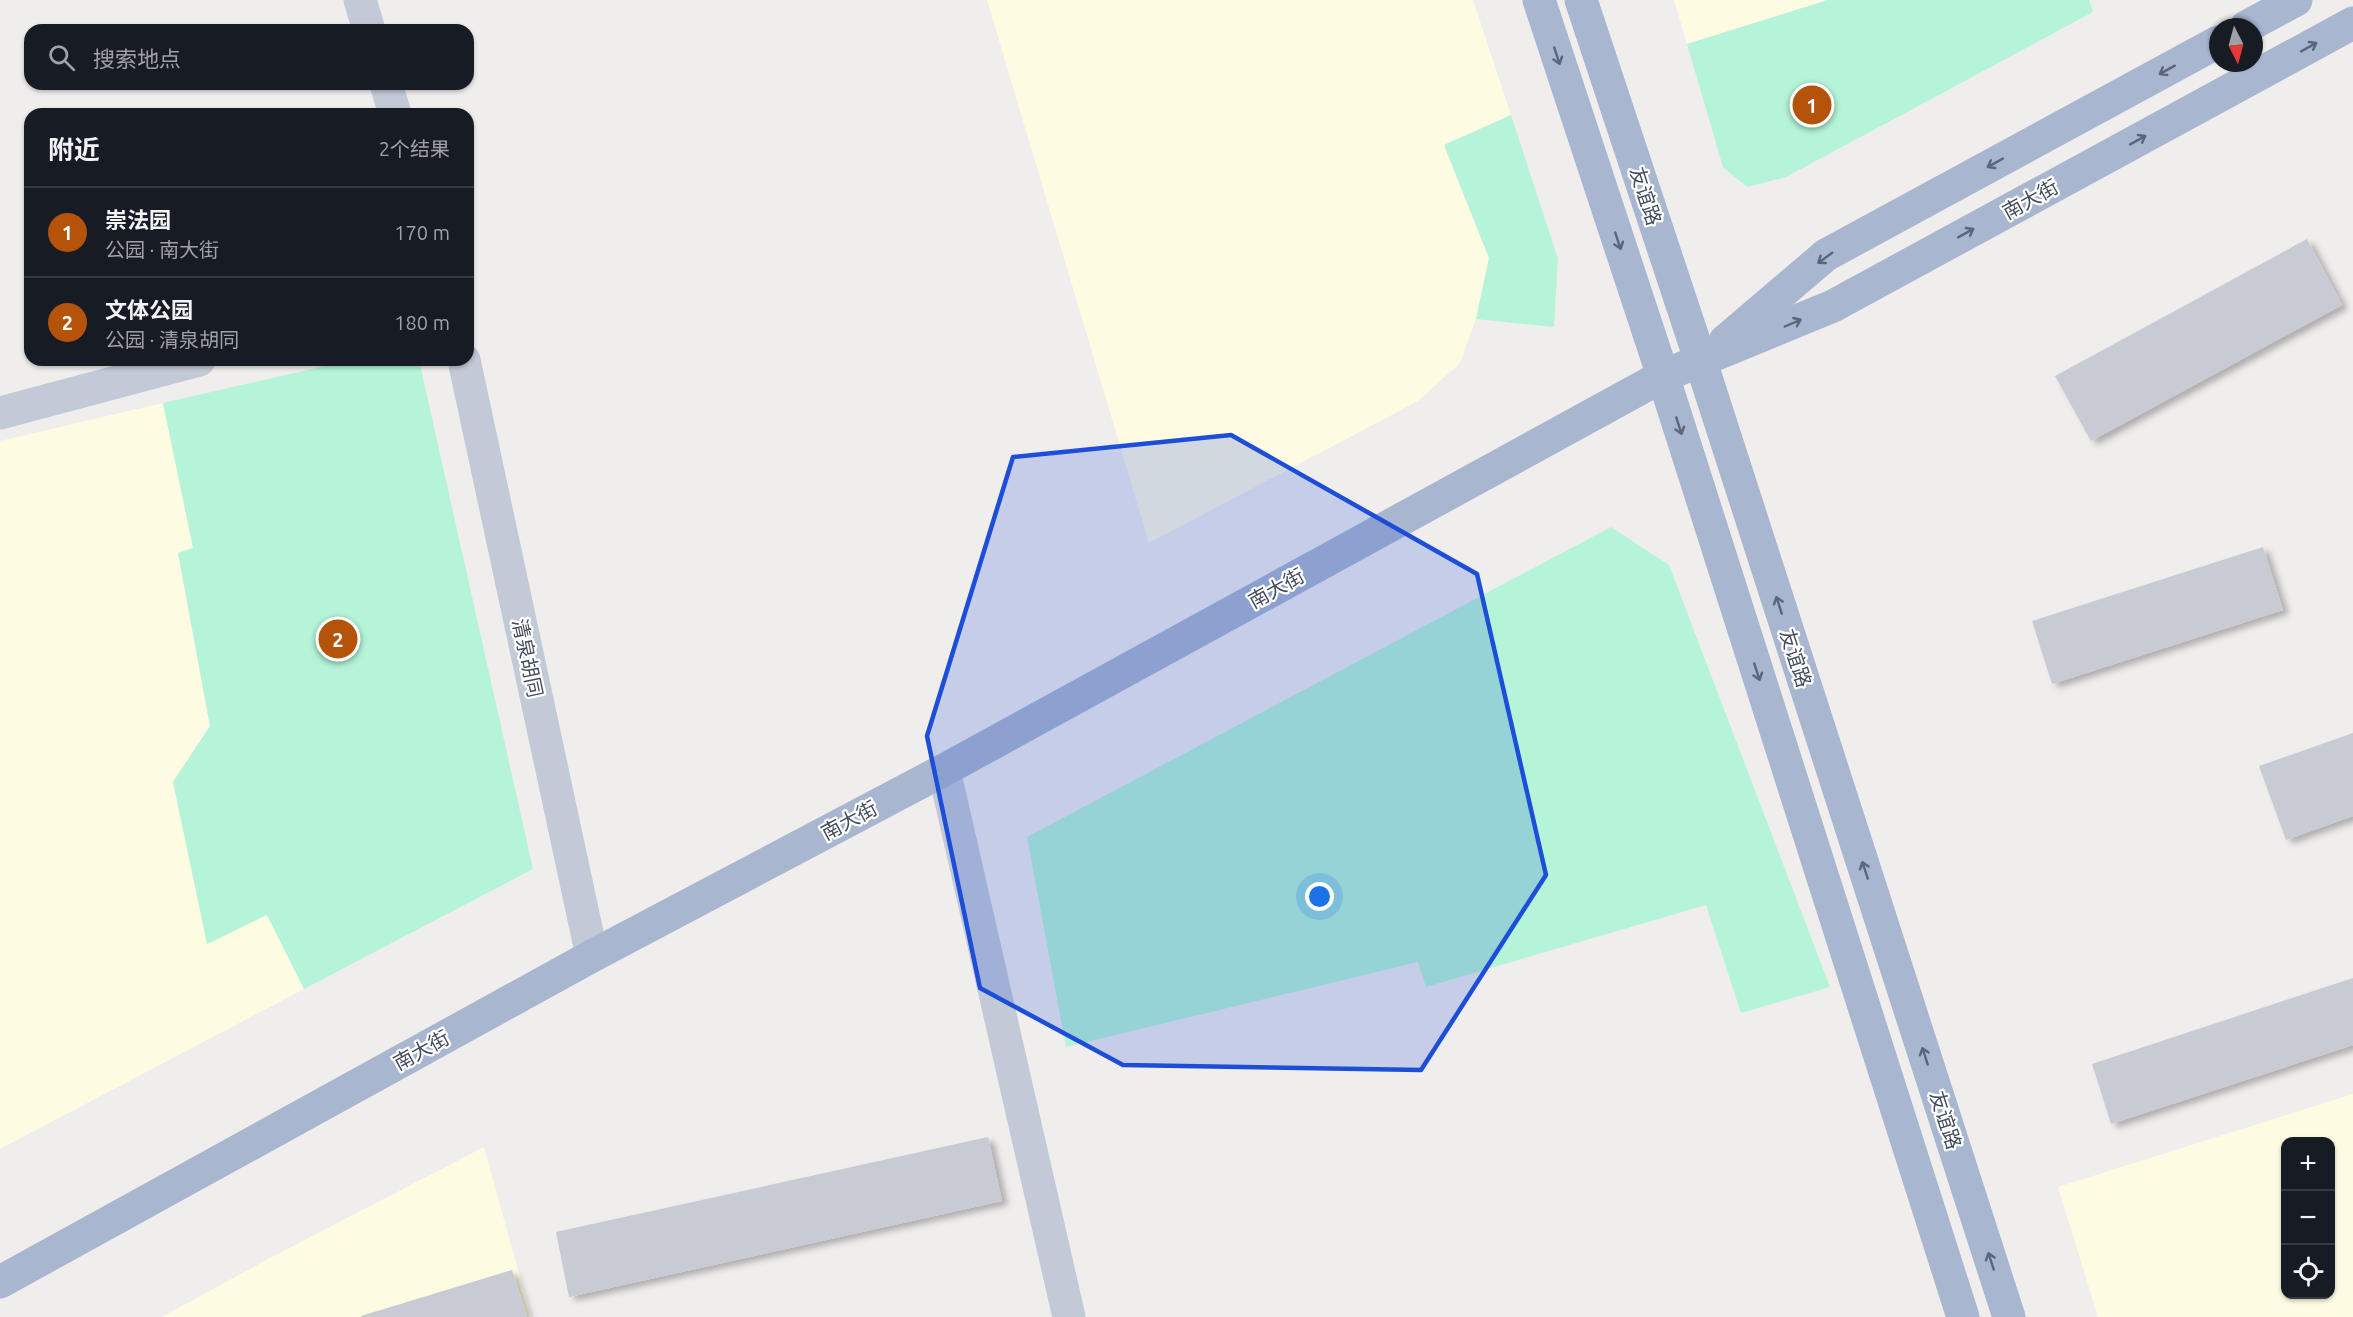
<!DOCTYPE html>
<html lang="zh">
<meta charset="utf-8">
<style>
:root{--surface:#171b24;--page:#20242c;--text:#f1f3f6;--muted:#9ea1a6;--line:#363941;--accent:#b45309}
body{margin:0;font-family:Ubuntu,"Noto Sans SC",sans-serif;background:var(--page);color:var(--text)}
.controls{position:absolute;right:18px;bottom:18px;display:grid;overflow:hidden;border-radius:12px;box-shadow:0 2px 4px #0004}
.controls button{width:54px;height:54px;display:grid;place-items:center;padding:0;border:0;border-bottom:2px solid var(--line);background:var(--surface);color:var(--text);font:30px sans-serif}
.compass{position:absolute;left:2209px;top:18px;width:54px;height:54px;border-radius:50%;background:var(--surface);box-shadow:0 2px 4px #0004;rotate:174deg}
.you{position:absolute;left:1320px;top:897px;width:21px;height:21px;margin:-15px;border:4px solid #fff;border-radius:50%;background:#1a73e8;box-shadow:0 0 0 9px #1a73e833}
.badge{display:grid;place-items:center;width:39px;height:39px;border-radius:50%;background:var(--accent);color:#fff;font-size:20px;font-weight:700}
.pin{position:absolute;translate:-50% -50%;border:3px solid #fff;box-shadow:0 2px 6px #0006}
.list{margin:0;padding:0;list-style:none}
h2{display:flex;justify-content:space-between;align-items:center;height:78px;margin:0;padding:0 24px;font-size:26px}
h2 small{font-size:20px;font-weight:400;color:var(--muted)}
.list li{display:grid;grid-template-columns:39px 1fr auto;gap:18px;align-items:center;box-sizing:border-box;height:90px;padding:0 24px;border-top:2px solid var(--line)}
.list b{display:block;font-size:22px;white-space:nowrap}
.list p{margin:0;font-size:20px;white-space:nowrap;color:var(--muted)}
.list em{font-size:20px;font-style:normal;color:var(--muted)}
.icon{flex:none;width:33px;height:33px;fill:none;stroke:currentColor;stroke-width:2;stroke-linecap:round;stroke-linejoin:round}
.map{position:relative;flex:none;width:2353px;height:1317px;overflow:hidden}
.search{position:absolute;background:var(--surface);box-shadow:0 2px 4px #0004;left:24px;top:24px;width:450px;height:66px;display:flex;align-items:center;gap:15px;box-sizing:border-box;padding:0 21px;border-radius:18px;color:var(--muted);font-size:22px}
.panel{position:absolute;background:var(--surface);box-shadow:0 2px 4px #0004;left:24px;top:108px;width:450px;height:258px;border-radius:18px}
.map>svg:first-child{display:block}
</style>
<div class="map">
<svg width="2353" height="1317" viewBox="0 0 2353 1317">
<defs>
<filter id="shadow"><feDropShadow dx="6" dy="4" stdDeviation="3" flood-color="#0004"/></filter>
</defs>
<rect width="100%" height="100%" fill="#f0eded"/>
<g fill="#fefbe3" fill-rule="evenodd">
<polygon points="987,0 1473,0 1511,115 1444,145 1489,258 1476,319 1460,363 1418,401 1149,543"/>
<polygon points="1674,0 1828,0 1687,44"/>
<polygon points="163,403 193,548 178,553 210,726 173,782 208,944 267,914 304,989 0,1149 0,441"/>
<path d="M2353,1094V1317H2098L2058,1187ZM2286,1142H2330V1294H2286Z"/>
<polygon points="484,1147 531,1317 162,1317 268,1259"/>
</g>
<g fill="#b5f4d8">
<polygon points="1828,0 2089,0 2093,12 1786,177 1747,187 1723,167 1687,44"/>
<polygon points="1511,115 1558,259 1554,327 1476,319 1489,258 1444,145"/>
<polygon points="351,360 419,360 533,869 304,989 267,915 207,944 173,782 210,726 178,553 193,548 163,403"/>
<polygon points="1611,527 1669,565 1830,987 1741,1013 1706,905 1426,987 1418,962 1066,1047 1027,837"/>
</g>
<g fill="#c8cbd4" filter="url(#shadow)">
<polygon points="2307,239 2342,305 2091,441 2055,376"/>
<polygon points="2263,547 2283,610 2052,684 2032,621"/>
<polygon points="2353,733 2353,816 2286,840 2259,766"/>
<polygon points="2353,978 2353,1045 2111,1124 2092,1064"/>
<polygon points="988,1137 1002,1201 569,1297 556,1232"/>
<polygon points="512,1270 527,1317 361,1317 361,1316"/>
</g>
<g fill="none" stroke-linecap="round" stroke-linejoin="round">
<g stroke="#c2c9d7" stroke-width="33">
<polyline points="360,0 369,30"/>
<polyline points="386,84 395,114"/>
<polyline points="464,360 592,956"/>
<polyline points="0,413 199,360"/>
<polyline points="944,770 1069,1317"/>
</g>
<g stroke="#a9b6d0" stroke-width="33">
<polyline points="1539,0 1663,376 1963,1317"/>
<polyline points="1581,0 1701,362 2009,1317"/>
<polyline points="2246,27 2296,0"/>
<polyline points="1725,341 1826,255 2218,42"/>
<polyline points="0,1282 592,956 944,770 1663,376 1833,306 2353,23"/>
</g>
</g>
<defs><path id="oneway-shaft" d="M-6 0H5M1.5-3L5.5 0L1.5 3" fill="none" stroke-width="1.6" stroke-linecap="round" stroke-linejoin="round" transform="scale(1.5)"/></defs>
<g stroke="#5c667a">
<use href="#oneway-shaft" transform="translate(2309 47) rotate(-29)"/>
<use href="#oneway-shaft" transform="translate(1557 56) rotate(72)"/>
<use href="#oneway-shaft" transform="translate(2167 70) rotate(151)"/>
<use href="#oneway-shaft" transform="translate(2138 140) rotate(-29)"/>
<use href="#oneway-shaft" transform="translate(1995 163) rotate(151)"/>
<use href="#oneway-shaft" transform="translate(1966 233) rotate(-29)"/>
<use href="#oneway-shaft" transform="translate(1618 241) rotate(72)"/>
<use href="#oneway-shaft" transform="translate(1825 258) rotate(144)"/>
<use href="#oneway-shaft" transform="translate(1793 323) rotate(-23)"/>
<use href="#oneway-shaft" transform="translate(1679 426) rotate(72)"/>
<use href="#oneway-shaft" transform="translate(1779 605) rotate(-108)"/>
<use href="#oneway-shaft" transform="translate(1757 672) rotate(72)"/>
<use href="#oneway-shaft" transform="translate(1865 870) rotate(-108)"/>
<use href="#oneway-shaft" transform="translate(1925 1056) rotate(-108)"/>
<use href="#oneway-shaft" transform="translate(1991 1261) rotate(-108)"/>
</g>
<path fill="#1d4ed8" fill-opacity="0.2" stroke="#1d4ed8" stroke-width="4.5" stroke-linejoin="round" d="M1231,435L1477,574L1546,875L1421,1070L1123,1065L980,988L927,736L1013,457Z"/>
<g text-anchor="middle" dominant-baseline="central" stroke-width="4.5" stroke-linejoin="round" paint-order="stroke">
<g font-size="20" fill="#434c5d" stroke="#fff">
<text transform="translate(1646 196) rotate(72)">友谊路</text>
<text transform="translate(2030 199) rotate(-29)">南大街</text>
<text transform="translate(1276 588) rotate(-29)">南大街</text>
<text transform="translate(528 658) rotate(78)">清泉胡同</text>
<text transform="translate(1796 658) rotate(72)">友谊路</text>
<text transform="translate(849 820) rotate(-28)">南大街</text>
<text transform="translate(421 1050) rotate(-29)">南大街</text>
<text transform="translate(1946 1120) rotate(72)">友谊路</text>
</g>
</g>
</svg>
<div class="controls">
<button>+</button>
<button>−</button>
<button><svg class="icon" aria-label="locate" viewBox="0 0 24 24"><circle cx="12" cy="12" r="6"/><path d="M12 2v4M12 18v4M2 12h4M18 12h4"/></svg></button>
</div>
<svg class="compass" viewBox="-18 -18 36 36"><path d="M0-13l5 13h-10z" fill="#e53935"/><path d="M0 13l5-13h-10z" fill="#9ea1a6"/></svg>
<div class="you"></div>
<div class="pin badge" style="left:1812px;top:105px">1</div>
<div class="pin badge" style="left:338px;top:639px">2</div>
<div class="search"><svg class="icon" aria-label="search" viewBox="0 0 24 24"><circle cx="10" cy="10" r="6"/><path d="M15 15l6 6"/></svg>搜索地点</div>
<section class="panel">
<h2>附近<small>2个结果</small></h2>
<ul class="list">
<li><span class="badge">1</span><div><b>崇法园</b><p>公园 · 南大街</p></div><em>170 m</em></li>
<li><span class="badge">2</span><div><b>文体公园</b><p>公园 · 清泉胡同</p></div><em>180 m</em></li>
</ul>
</section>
</div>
